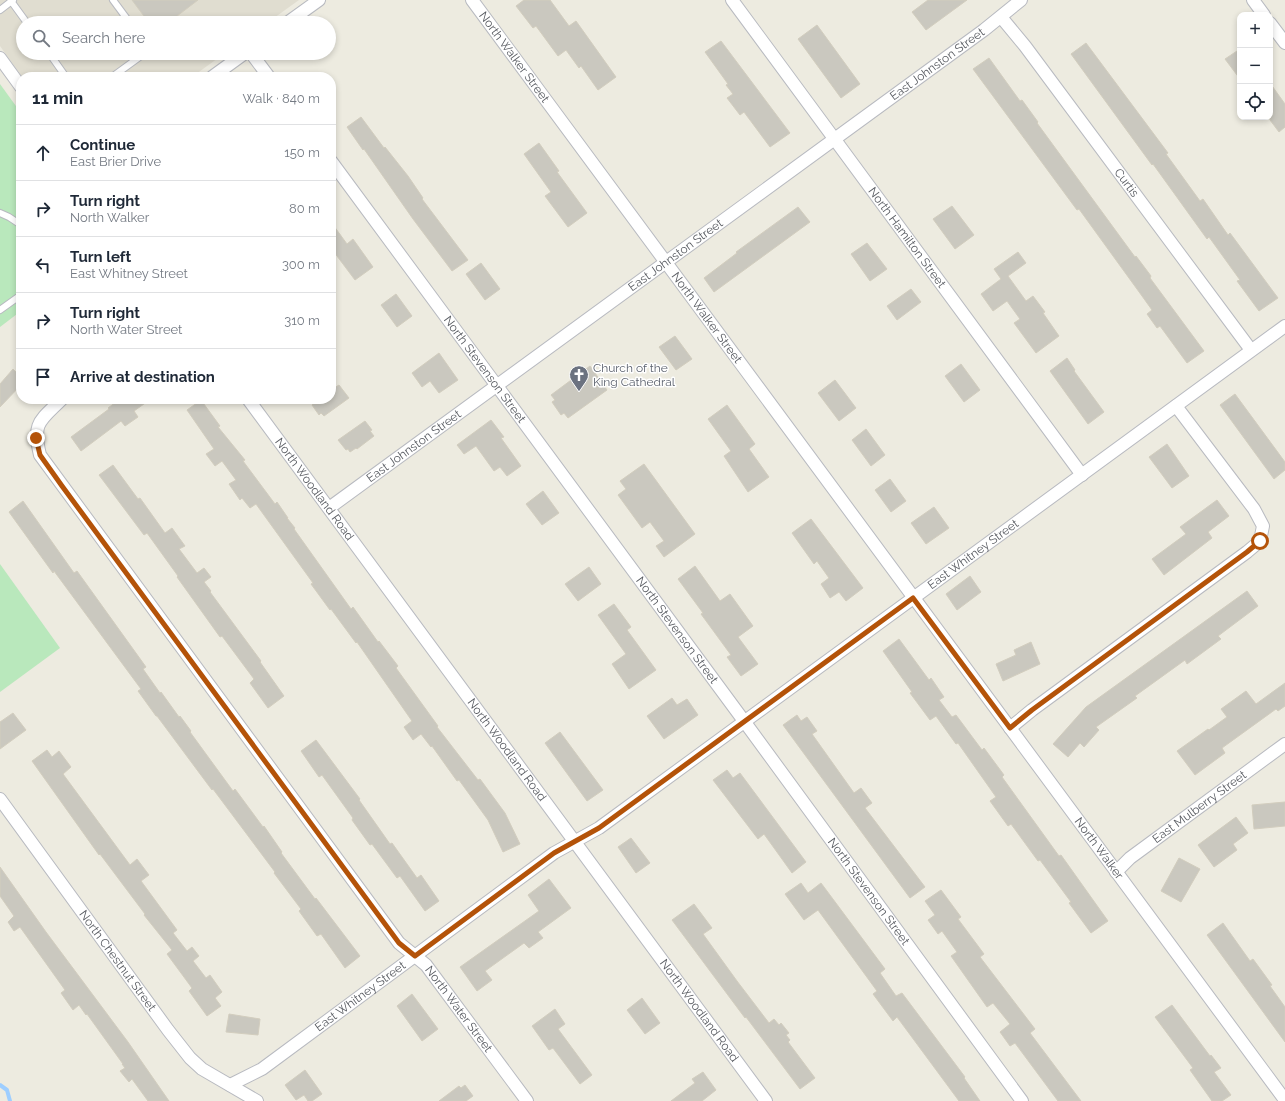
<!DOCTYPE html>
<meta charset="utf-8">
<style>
:root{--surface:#fff;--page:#f6f6f7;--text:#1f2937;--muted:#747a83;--line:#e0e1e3}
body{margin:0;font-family:Raleway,sans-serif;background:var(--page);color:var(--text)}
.controls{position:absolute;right:12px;top:12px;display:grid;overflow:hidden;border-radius:8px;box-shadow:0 2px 6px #0003}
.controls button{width:36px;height:36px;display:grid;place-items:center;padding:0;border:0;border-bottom:1px solid var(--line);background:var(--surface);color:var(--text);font:20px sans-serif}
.stop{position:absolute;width:12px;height:12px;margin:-9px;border:3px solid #b45309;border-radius:50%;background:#fff}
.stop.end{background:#b45309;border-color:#fff;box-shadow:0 1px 4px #0008}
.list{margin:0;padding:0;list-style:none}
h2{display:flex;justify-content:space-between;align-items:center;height:52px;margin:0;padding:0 16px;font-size:17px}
h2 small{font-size:13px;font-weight:400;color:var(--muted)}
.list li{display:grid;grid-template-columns:26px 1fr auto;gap:12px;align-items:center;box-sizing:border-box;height:56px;padding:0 16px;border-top:1px solid var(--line)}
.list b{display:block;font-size:15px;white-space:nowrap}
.list p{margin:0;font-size:13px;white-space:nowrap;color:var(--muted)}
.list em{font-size:13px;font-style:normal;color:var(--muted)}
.icon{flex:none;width:22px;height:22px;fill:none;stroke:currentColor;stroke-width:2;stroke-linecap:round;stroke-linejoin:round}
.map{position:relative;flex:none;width:1285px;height:1101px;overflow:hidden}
.search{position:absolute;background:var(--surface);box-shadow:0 2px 6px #0003;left:16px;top:16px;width:320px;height:44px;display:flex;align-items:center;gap:10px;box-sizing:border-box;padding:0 14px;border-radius:22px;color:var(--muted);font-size:15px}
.panel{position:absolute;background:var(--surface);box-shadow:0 2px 6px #0003;left:16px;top:72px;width:320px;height:332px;border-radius:16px}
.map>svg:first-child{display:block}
</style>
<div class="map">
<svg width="1285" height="1101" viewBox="0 0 1285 1101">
<rect width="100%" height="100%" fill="#edebe0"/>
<polygon fill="#e0ddd0" points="0,0 299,0 267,23 23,23 23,53 225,53 192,77 22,77 0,46"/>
<g fill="#b9e8bc">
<polygon points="0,84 21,113 21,311 0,327"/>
<polygon points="0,564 60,648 0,692"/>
</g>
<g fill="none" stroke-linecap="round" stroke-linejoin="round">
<polyline stroke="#9eceff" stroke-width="4" points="0,1085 7,1090 10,1101"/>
</g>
<g fill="#cac8bf" stroke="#d2cdbe">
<polygon points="132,0 198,0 168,23 149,23"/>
<polygon points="524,0 550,0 569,26 576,21 616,77 598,90 581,66 579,68 566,50 558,56 536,26 533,28 516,6"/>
<polygon points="928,0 967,0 926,30 912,12"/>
<polygon points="817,25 860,84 841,98 798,39"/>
<polygon points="721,41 790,133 770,147 744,112 740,115 727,98 733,94 726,85 728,84 705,52"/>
<polygon points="1086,43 1168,153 1166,154 1200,201 1203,199 1228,235 1230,233 1278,298 1259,311 1237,281 1240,280 1209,237 1207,239 1153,164 1152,165 1071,54"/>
<polygon points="1240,49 1240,79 1225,59"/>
<polygon points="989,58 1020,101 1022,100 1038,122 1037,123 1135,257 1136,256 1151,276 1150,278 1204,351 1187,363 1160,326 1157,328 1147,314 1152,310 1142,296 1079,209 1077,210 973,69"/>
<polygon points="1270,83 1285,104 1285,127 1279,132 1270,120"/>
<polygon points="361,117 384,148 385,147 408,176 423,198 422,199 468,260 452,271 413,219 364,149 363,150 347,127"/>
<polygon points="539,143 559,171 557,172 587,213 568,227 545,196 551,192 524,154"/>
<polygon points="952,206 974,235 955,249 933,219"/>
<polygon points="798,207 810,222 714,292 704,278 737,253 736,252"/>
<polygon points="331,222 347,244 353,239 373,267 355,280 331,248"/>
<polygon points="867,243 887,269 870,281 851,254"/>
<polygon points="1018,252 1026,263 1008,276 1026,301 1033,296 1045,312 1043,313 1059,336 1036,353 1014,323 1020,319 1007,301 993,311 981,294 1001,279 994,269"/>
<polygon points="481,263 500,289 485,300 466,274"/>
<polygon points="911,289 921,302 897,320 887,306"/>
<polygon points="396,294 412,316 397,327 381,305"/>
<polygon points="675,336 692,359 676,370 659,347"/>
<polygon points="439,353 458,380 439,393 430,381 422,387 412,373"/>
<polygon points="1067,358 1075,370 1074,371 1104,412 1088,424 1050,371"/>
<polygon points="961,364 980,390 964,402 945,376"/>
<polygon points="590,366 607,390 568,418 564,413 561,415 552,402 555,400 551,395"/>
<polygon points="13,369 21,377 21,385 0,407 0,384"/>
<polygon points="835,380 856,408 839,421 818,393"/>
<polygon points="339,385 349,398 324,416 321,413 319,415 312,405 319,399 331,399 331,390"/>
<polygon points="1235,394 1285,462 1285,470 1274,479 1220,405"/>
<polygon points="120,399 151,399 134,411 138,417 125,426 121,421 81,451 71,437 109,409 108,408"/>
<polygon points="201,400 220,426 218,427 245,460 243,461 275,504 277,502 288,518 287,518 295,528 294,529 351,609 353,607 378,642 379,641 398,666 396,668 438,726 437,727 478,780 480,779 505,813 520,844 503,852 488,820 459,780 457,781 432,746 431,747 421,734 413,740 404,727 412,721 357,642 356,643 331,609 330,610 311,584 313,583 256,504 250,508 242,498 240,500 229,484 236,480 222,461 215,466 206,454 214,449 187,410"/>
<polygon points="727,405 755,444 749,449 769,477 748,492 724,456 731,451 708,419"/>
<polygon points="491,420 504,437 501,438 521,466 507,476 500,467 494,471 476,446 464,454 457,445"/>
<polygon points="365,421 372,430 370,431 374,436 357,449 356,448 350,452 348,449 346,450 338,440"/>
<polygon points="866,429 885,455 871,466 852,440"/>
<polygon points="1167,444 1189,476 1172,488 1149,457"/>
<polygon points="644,464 695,534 664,557 656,546 664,541 650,522 642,528 618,495 626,489 620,481"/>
<polygon points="113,465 138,499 140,498 165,533 172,528 185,546 179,549 197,573 204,568 211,577 204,582 211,591 210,592 261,661 260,662 284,696 268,708 250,683 254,679 222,636 220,637 177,577 178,576 147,533 144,535 99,475"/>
<polygon points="890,479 906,501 891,512 875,490"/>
<polygon points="543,491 559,513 542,525 526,504"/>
<polygon points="1217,500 1229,516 1208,532 1212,538 1164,575 1152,559 1186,534 1180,527"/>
<polygon points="23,501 74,573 77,571 146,667 143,669 160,693 161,692 179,717 180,716 191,731 190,732 233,791 235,789 263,827 264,826 282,852 281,853 315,899 316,898 360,956 345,968 321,934 317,936 299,911 301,909 274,873 275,872 213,789 212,790 157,716 156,716 138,691 141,689 54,571 53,573 9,512"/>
<polygon points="934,507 949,528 926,544 911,523"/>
<polygon points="811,519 863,588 846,601 839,592 830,598 821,584 829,578 817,561 814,564 792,533"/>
<polygon points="695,566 720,601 730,594 753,626 738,637 758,664 741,676 727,657 731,655 701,614 703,613 678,579"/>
<polygon points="589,567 601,584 578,601 565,584"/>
<polygon points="970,576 981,592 957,610 946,594"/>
<polygon points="1247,591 1258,606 1218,636 1221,639 1187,664 1185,660 1135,696 1137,698 1096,727 1099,730 1084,747 1080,743 1068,757 1053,744 1086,707"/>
<polygon points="614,604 631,627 627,630 656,670 629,689 612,664 626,654 598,615"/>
<polygon points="899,639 929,680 931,678 944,697 939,700 952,717 956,715 982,750 984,748 1004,775 1002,777 1059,856 1061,855 1108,921 1091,933 1069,903 1071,902 1040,860 1038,861 1011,824 1008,826 990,801 996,797 958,743 956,744 936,716 930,720 910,693 912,692 883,651"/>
<polygon points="1031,642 1040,664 1003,681 996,664 1016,655 1014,650"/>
<polygon points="1285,683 1285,706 1278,711 1276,709 1222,748 1225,753 1195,775 1177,751 1208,729 1209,730 1227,717 1221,709 1246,691 1256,704"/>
<polygon points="672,698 677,705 687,699 698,715 664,739 647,716"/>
<polygon points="13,713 26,730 0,749 0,722"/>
<polygon points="797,715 801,721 807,717 817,731 812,734 854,793 861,788 872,803 865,808 925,887 910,898 783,725"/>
<polygon points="560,732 603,790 587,801 545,743"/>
<polygon points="316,740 360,799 359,800 390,844 392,843 417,878 421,875 439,901 425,911 400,876 397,878 372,844 370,845 352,820 353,818 322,775 319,777 301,751"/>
<polygon points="47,750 52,757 59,751 71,767 63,774 130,865 137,859 149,875 141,881 177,930 173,933 187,951 192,947 199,956 193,961 206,978 210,975 222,992 215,998 221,1006 207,1016 189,991 192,988 167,954 172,950 144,915 145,914 100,854 99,855 32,761"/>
<polygon points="727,770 733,778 740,773 806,862 792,873 764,834 758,839 713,780"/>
<polygon points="1285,802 1285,826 1254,829 1252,805"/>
<polygon points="1236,817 1248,833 1233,844 1237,850 1214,867 1198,845"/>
<polygon points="631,838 650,863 636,873 618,847"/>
<polygon points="1179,858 1200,869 1181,902 1161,891"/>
<polygon points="0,867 46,932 128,1042 169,1101 148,1101 132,1079 129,1082 120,1071 125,1068 122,1064 123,1064 87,1014 86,1015 79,1005 73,1010 61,993 65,990 20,927 14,931 8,922 14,916 0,896"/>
<polygon points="549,879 571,908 538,932 543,938 529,948 524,943 485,971 492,980 477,991 460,967 539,911 528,895"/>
<polygon points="801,883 808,893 821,883 885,969 880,973 896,996 902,993 965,1077 964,1078 980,1101 959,1101 897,1017 893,1021 873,994 877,991 818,910 804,920 785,894"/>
<polygon points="941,890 961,917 958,919 984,954 980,957 1035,1029 1030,1033 1081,1101 1058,1101 1015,1043 1010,1046 1000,1032 1010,1024 993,1003 987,1007 951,956 957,952 942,931 938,934 928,920 935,915 925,901"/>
<polygon points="694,904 712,928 703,934 737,981 769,1023 774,1019 779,1025 781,1023 789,1033 786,1035 790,1040 788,1042 815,1078 800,1089 746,1017 745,1018 672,920"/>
<polygon points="1223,923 1250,961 1253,959 1272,985 1270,986 1285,1007 1285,1042 1207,935"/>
<polygon points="412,994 438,1029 422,1041 397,1006"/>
<polygon points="642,998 660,1023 645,1034 627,1010"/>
<polygon points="1172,1005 1210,1056 1211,1055 1221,1068 1214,1072 1231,1095 1222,1101 1212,1101 1190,1070 1193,1068 1155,1017"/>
<polygon points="555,1009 565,1024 558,1029 592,1075 580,1084 553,1048 549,1050 532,1026"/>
<polygon points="229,1014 260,1019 258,1035 226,1032"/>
<polygon points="305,1070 322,1094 312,1101 308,1101 304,1095 296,1100 285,1085"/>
<polygon points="703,1072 716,1090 702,1101 671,1101 695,1083 692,1079"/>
<polygon points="465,1085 473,1096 466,1101 439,1101 459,1086 461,1088"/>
</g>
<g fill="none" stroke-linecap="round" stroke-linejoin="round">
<defs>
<g id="service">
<polyline points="113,0 130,23"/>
<polyline points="11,1 27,23"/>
<polyline points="0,10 13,0"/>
<polyline points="49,53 66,77"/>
<polyline points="112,77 145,53"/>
<polyline points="0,213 9,217 21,225"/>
<polyline points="0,310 21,295"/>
</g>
<g id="minor">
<path id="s1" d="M472,0L1285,1100"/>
<path id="s2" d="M732,0L1082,475"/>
<polyline points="1253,0 1264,15"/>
<path id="s3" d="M1001,17L1025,46L1251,350"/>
<polyline points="287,23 319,0"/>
<polyline points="1270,23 1285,43"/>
<polyline points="251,53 269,77"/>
<polyline points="0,58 21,87"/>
<polyline points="212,77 245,53"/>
<path id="s4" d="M331,161L744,721L1022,1101"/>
<path id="s5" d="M62,399C40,421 32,422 40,455L399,943L426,965L527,1101"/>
<path id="s6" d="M248,399L766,1101"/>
<path id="s7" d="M329,508L984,30L1021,0"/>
<polyline points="1010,728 1032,710 1247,552 1260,541 1263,526 1254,509 1176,406"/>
<path id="s8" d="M0,799L168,1030L190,1058L202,1069L257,1101"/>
<path id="s9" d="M1116,872L1130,858L1285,744"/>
<path id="s10" d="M230,1085L262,1069L554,853L599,828L1285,326"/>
</g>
</defs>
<use href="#service" stroke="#b8bac0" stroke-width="8"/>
<use href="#minor" stroke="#b8bac0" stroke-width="14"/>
<use href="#service" stroke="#fff" stroke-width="6"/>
<use href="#minor" stroke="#fff" stroke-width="12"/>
</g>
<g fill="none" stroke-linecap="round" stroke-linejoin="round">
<polyline stroke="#b45309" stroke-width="5" points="36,438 40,455 62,486 399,943 415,956 554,853 599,828 913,598 1010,728 1032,710 1247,552 1260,541"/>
</g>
<defs>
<symbol id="church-pin" viewBox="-11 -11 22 30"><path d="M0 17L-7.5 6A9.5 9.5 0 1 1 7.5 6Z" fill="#6b7280" stroke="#fff"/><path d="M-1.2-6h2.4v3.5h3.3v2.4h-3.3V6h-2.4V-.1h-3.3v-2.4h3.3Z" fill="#fff"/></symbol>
</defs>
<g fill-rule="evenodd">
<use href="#church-pin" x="568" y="364" width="22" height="30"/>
</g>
<g text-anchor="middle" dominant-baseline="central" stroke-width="3" stroke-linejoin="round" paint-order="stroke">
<g font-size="12" fill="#595c62" stroke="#fff">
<text stroke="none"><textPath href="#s1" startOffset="71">North Walker Street</textPath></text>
<text stroke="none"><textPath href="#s7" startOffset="753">East Johnston Street</textPath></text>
<text stroke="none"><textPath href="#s3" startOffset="208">Curtis</textPath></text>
<text stroke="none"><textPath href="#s2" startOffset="295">North Hamilton Street</textPath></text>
<text stroke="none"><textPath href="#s7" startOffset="429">East Johnston Street</textPath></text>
<text stroke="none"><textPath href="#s1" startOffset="395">North Walker Street</textPath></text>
<text stroke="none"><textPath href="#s4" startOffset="259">North Stevenson Street</textPath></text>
<text stroke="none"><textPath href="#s7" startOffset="105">East Johnston Street</textPath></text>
<text stroke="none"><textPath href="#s6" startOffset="112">North Woodland Road</textPath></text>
<text stroke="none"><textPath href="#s10" startOffset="914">East Whitney Street</textPath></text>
<text stroke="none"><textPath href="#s4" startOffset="583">North Stevenson Street</textPath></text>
<text stroke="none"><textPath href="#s6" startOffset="436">North Woodland Road</textPath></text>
<text stroke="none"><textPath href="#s9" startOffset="106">East Mulberry Street</textPath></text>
<text stroke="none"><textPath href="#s1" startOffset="1055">North Walker</textPath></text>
<text stroke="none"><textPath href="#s4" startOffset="907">North Stevenson Street</textPath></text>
<text stroke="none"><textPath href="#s8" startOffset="200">North Chestnut Street</textPath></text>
<text stroke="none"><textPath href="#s10" startOffset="158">East Whitney Street</textPath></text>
<text stroke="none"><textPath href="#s5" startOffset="761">North Water Street</textPath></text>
<text stroke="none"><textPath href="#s6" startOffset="760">North Woodland Road</textPath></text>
</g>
<g font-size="12" fill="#5b616d" stroke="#fff" text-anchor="start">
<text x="593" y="368">Church of the<tspan x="593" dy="14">King Cathedral</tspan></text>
</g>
</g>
</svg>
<div class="controls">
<button>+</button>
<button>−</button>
<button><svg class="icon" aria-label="locate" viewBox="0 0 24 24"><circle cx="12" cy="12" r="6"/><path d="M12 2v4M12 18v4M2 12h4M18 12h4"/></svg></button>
</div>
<div class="stop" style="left:1260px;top:541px"></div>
<div class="stop end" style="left:36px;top:438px"></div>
<div class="search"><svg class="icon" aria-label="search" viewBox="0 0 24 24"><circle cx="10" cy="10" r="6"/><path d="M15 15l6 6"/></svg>Search here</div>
<section class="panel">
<h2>11 min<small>Walk · 840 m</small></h2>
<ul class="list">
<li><svg class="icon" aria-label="ahead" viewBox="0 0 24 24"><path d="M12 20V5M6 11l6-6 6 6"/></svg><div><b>Continue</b><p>East Brier Drive</p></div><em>150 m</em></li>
<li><svg class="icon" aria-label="right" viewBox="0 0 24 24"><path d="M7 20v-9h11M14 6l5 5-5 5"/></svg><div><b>Turn right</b><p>North Walker</p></div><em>80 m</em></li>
<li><svg class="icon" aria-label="left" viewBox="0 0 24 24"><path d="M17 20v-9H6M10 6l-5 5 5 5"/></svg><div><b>Turn left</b><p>East Whitney Street</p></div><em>300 m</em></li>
<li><svg class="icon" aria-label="right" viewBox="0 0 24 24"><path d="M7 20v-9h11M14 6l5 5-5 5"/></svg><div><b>Turn right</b><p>North Water Street</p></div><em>310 m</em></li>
<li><svg class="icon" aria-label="arrive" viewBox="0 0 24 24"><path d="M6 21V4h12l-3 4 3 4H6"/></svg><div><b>Arrive at destination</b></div></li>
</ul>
</section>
</div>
